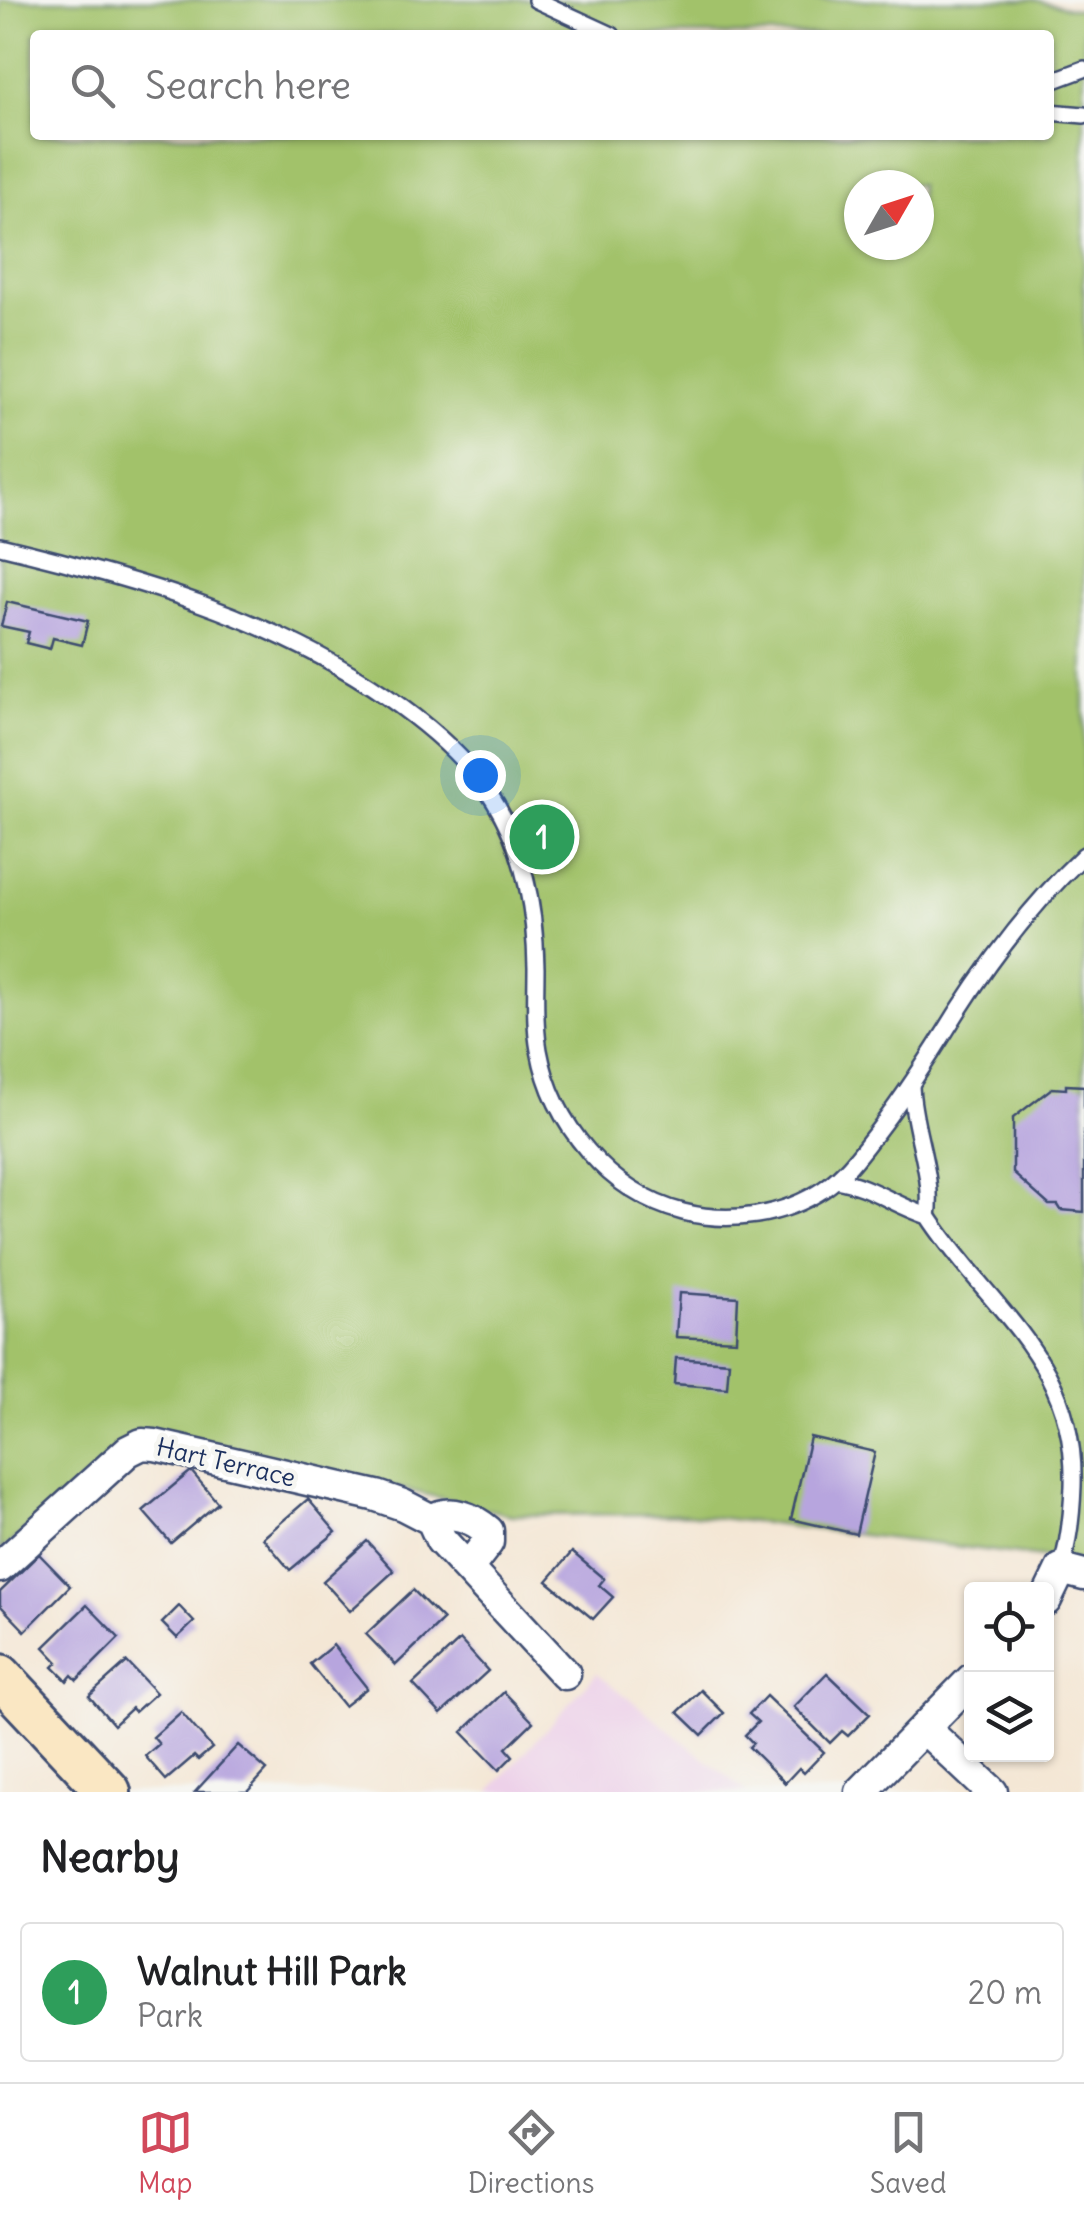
<!DOCTYPE html>
<style>
:root{--surface:#fff;--page:#f2f2f2;--text:#202124;--muted:#757577;--line:#e0e0e0;--accent:#d1495b}
body{margin:0;font-family:Delius,sans-serif;background:var(--page);color:var(--text)}
.controls{position:absolute;right:30px;bottom:30px;display:grid;overflow:hidden;border-radius:10px;box-shadow:0 2px 8px #0004}
.controls button{width:90px;height:90px;display:grid;place-items:center;padding:0;border:0;border-bottom:2px solid var(--line);background:var(--surface);color:var(--text);font:50px sans-serif}
.compass{position:absolute;left:844px;top:170px;width:90px;height:90px;border-radius:50%;background:var(--surface);box-shadow:0 2px 8px #0004;rotate:51deg}
.you{position:absolute;left:480px;top:775px;width:35px;height:35px;margin:-25px;border:8px solid #fff;border-radius:50%;background:#1a73e8;box-shadow:0 0 0 15px #1a73e833}
.badge{display:grid;place-items:center;width:65px;height:65px;border-radius:50%;background:var(--accent);color:#fff;font-size:32px;font-weight:700}
.pin{position:absolute;translate:-50% -50%;border:5px solid #fff;box-shadow:0 2px 10px #0006}
.list{margin:0;padding:0;list-style:none}
h2{display:flex;justify-content:space-between;align-items:center;height:130px;margin:0;padding:0 40px;font-size:42px}
h2 small{font-size:32px;font-weight:400;color:var(--muted)}
.list li{display:grid;grid-template-columns:65px 1fr auto;gap:30px;align-items:center;box-sizing:border-box;height:140px;margin:0 20px 20px;padding:0 20px;border:2px solid var(--line);border-radius:10px}
.list b{display:block;font-size:38px;white-space:nowrap}
.list p{margin:0;font-size:32px;white-space:nowrap;color:var(--muted)}
.list em{font-size:32px;font-style:normal;color:var(--muted)}
.icon{flex:none;width:55px;height:55px;fill:none;stroke:currentColor;stroke-width:2;stroke-linecap:round;stroke-linejoin:round}
.map{position:relative;flex:none;width:1084px;height:1792px;overflow:hidden}
.search{position:absolute;background:var(--surface);box-shadow:0 2px 8px #0004;left:30px;right:30px;top:30px;height:110px;display:flex;align-items:center;gap:25px;box-sizing:border-box;padding:0 35px;border-radius:10px;color:var(--muted);font-size:38px}
.sheet{height:290px;background:var(--surface)}
nav{display:flex;justify-content:space-around;align-items:center;box-sizing:border-box;height:140px;border-top:2px solid var(--line);background:var(--surface);font-size:28px;color:var(--muted)}
nav a{display:grid;justify-items:center;gap:5px}
nav .on{color:var(--accent)}
.map>svg:first-child{display:block}
</style>
<div class="map">
<svg width="1084" height="1792" viewBox="0 0 1084 1792">
<rect width="100%" height="100%" fill="#f6f6f2"/>
<filter id="ink" filterUnits="userSpaceOnUse"><feTurbulence type="fractalNoise" baseFrequency=".01" numOctaves="2"/><feDisplacementMap in="SourceGraphic" scale="20" xChannelSelector="R" yChannelSelector="G"/><feConvolveMatrix kernelMatrix="1 2 1 2 8 2 1 2 1" color-interpolation-filters="sRGB"/></filter>
<filter id="wash" filterUnits="userSpaceOnUse"><feTurbulence type="fractalNoise" baseFrequency=".0048" numOctaves="4" result="noise"/><feDisplacementMap in="SourceGraphic" scale="40" xChannelSelector="R" yChannelSelector="G"/><feGaussianBlur stdDeviation="2.25" result="paint"/><feColorMatrix in="noise" values="0 0 0 0 0 0 0 0 0 0 0 0 0 0 0 0 0 1.4 0 .05"/><feComposite in="paint" operator="in"/></filter>
<g filter="url(#wash)">
<rect width="100%" height="100%" fill="#f4e7d5"/>
<polygon fill="#edd1e9" points="597,1673 747,1792 489,1792"/>
<path fill="#a2c26a" stroke="#5e7864" stroke-width="2.5" fill-rule="evenodd" d="M0,0H1034L1084,11V1562L687,1514L511,1515L152,1429L0,1551ZM35,35H1049V135H35ZM859,185H919V245H859Z"/>
<g id="blocks">
<g fill="#b7a5de">
<polygon points="7,602 88,621 82,645 53,638 50,649 26,643 29,632 1,626"/>
<polygon points="1066,1085 1084,1086 1084,1212 1061,1210 1058,1205 1049,1205 1013,1173 1013,1118 1052,1088 1066,1089"/>
<polygon points="679,1293 738,1297 736,1340 676,1337"/>
<polygon points="676,1358 729,1362 727,1388 674,1384"/>
<polygon points="810,1437 875,1452 856,1534 791,1519"/>
<polygon points="191,1471 218,1503 171,1543 143,1511"/>
<polygon points="308,1499 336,1532 290,1570 263,1538"/>
<polygon points="367,1541 394,1571 350,1611 323,1581"/>
<polygon points="572,1552 604,1579 599,1585 613,1597 593,1619 547,1581"/>
<polygon points="39,1554 70,1586 25,1631 0,1605 0,1592"/>
<polygon points="413,1590 443,1620 396,1665 366,1634"/>
<polygon points="87,1605 119,1638 77,1680 72,1675 67,1681 53,1667 58,1662 44,1647"/>
<polygon points="179,1606 194,1622 177,1638 162,1623"/>
<polygon points="460,1640 488,1671 441,1714 413,1684"/>
<polygon points="333,1645 367,1688 344,1706 310,1664"/>
<polygon points="127,1662 156,1693 135,1712 132,1708 114,1725 89,1696"/>
<polygon points="827,1673 870,1714 848,1736 842,1731 830,1743 794,1707"/>
<polygon points="701,1690 724,1713 702,1735 678,1712"/>
<polygon points="504,1692 533,1722 506,1748 513,1756 499,1770 462,1732"/>
<polygon points="766,1696 824,1752 804,1773 799,1768 785,1783 749,1747 753,1743 745,1735 758,1722 749,1714"/>
<polygon points="181,1712 212,1748 198,1760 194,1756 166,1780 145,1756 159,1744 153,1737"/>
<polygon points="238,1745 267,1770 247,1792 195,1792"/>
</g>
</g>
</g>
<g filter="url(#ink)">
<use href="#blocks" fill-opacity="0" stroke="#3c4b70" stroke-width="2.5"/>
<g fill="none" stroke-linecap="round" stroke-linejoin="round">
<defs>
<g id="lane">
<polyline points="536,0 612,35"/>
<polyline points="1049,82 1084,69"/>
<polyline points="1049,112 1084,115"/>
<path d="M0,546C134,578 271,617 386,696C419,719 452,745 477,777C521,831 535,900 536,968C536,995 534,1023 539,1050C552,1123 609,1193 683,1212C730,1224 784,1216 824,1189C847,1173 862,1151 879,1129C907,1092 932,1053 956,1014C993,956 1034,902 1084,855"/>
<path d="M911,1085C912,1128 935,1176 928,1216"/>
<path d="M836,1180C869,1185 896,1206 928,1216C990,1311 1077,1359 1073,1486C1072,1514 1069,1542 1061,1569"/>
</g>
<g id="street">
<path d="M432,1520C450,1508 473,1518 488,1531V1542L468,1568"/>
<polyline points="0,1567 128,1451 142,1444 155,1445 377,1496 403,1505 432,1520 441,1540 565,1674"/>
<polyline points="1046,1600 1061,1569 1084,1575"/>
<polyline points="924,1728 992,1792"/>
<polyline points="861,1792 972,1679"/>
</g>
<polyline id="secondary" points="0,1676 109,1792"/>
</defs>
<use href="#lane" stroke="#3c4b70" stroke-width="20"/>
<use href="#street" stroke="#3c4b70" stroke-width="35"/>
<use href="#secondary" stroke="#3c4b70" stroke-width="48"/>
<use href="#lane" stroke="#fff" stroke-width="15"/>
<use href="#street" stroke="#fff" stroke-width="30"/>
<use href="#secondary" stroke="#fae7c3" stroke-width="42"/>
</g>
</g>
<g text-anchor="middle" dominant-baseline="central" stroke-width="9" stroke-linejoin="round" paint-order="stroke">
<g font-size="25" fill="#1b2f5e" stroke="#f6f6f2">
<text transform="translate(226 1462) rotate(13)">Hart Terrace</text>
</g>
</g>
</svg>
<div class="controls">
<button><svg class="icon" aria-label="locate" viewBox="0 0 24 24"><circle cx="12" cy="12" r="6"/><path d="M12 2v4M12 18v4M2 12h4M18 12h4"/></svg></button>
<button><svg class="icon" aria-label="layers" viewBox="0 0 24 24"><path d="M12 4l9 5-9 5-9-5zM3 14l9 5 9-5"/></svg></button>
</div>
<svg class="compass" viewBox="-18 -18 36 36"><path d="M0-13l5 13h-10z" fill="#e53935"/><path d="M0 13l5-13h-10z" fill="#757577"/></svg>
<div class="you"></div>
<div class="pin badge" style="left:542px;top:837px;background:#2e9e5b">1</div>
<div class="search"><svg class="icon" aria-label="search" viewBox="0 0 24 24"><circle cx="10" cy="10" r="6"/><path d="M15 15l6 6"/></svg>Search here</div>
</div>
<section class="sheet">
<h2>Nearby<small></small></h2>
<ul class="list">
<li><span class="badge" style="background:#2e9e5b">1</span><div><b>Walnut Hill Park</b><p>Park</p></div><em>20 m</em></li>
</ul>
</section>
<nav>
<a class="on"><svg class="icon" aria-label="map" viewBox="0 0 24 24"><path d="M3 6l6-2 6 2 6-2v14l-6 2-6-2-6 2zM9 4v14M15 6v14"/></svg>Map</a>
<a><svg class="icon" aria-label="directions" viewBox="0 0 24 24"><path d="M12 3l9 9-9 9-9-9zM9 14v-3h6M13 9l2 2-2 2"/></svg>Directions</a>
<a><svg class="icon" aria-label="saved" viewBox="0 0 24 24"><path d="M7 4h10v16l-5-4-5 4z"/></svg>Saved</a>
</nav>
